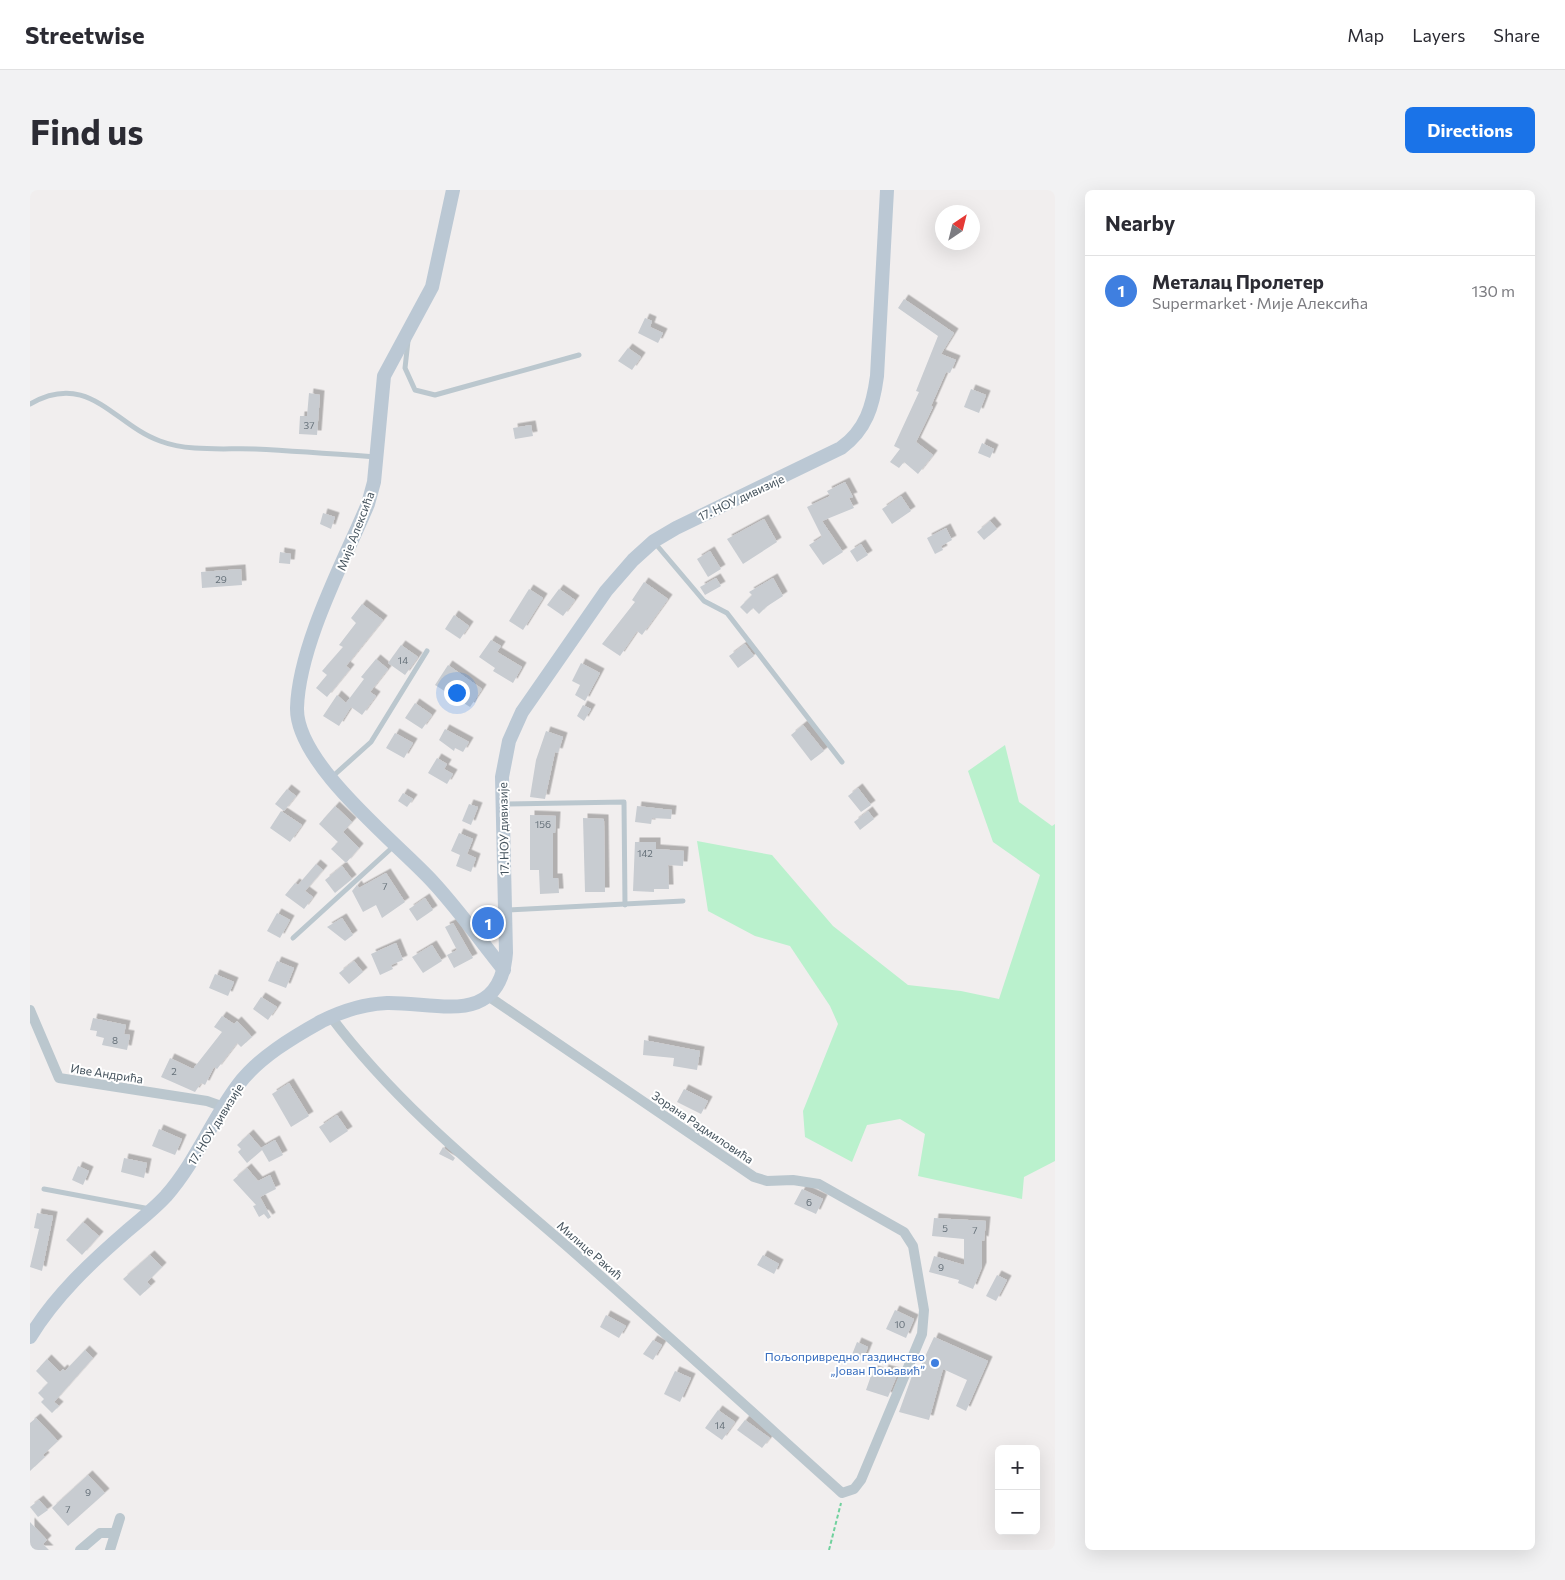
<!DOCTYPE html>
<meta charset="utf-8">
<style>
:root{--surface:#fff;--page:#f2f2f3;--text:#2b2b33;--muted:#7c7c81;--line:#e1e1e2;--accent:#1a73e8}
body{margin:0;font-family:Commissioner,sans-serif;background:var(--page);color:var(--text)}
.controls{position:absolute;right:15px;bottom:15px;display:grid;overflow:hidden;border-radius:8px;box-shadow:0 5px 20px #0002}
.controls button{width:45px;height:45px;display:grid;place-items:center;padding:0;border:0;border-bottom:1px solid var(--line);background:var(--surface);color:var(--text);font:25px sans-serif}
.compass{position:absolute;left:905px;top:15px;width:45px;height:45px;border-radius:50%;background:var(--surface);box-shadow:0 5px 20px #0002;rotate:35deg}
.you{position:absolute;left:426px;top:502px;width:18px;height:18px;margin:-12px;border:4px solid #fff;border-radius:50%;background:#1a73e8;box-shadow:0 0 0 8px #1a73e833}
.badge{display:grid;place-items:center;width:32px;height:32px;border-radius:50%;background:var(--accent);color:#fff;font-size:16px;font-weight:700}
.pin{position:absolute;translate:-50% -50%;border:2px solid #fff;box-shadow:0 1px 5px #0006}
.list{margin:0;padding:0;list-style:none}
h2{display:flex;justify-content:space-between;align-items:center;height:65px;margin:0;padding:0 20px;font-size:21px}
h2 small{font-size:16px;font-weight:400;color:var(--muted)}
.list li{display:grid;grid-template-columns:32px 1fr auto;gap:15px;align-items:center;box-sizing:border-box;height:70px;padding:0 20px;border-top:1px solid var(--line)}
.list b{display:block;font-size:19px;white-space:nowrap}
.list p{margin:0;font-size:16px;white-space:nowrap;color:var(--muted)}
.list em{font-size:16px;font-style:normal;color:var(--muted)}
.map{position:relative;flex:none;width:1025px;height:1360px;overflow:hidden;border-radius:8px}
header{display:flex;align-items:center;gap:30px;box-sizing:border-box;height:70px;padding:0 25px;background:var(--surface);border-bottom:1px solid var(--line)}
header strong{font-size:24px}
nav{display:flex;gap:28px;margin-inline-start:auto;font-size:18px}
.intro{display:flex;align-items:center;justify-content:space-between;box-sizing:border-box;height:120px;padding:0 30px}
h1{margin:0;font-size:35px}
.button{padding:12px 22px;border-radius:8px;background:var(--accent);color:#fff;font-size:18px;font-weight:700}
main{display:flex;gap:30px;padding:0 30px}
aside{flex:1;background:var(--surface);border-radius:8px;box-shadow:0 5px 20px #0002}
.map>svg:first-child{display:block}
</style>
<header>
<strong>Streetwise</strong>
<nav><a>Map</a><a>Layers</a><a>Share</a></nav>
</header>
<div class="intro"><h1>Find us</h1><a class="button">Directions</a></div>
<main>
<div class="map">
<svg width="1025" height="1360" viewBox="0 0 1025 1360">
<defs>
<filter id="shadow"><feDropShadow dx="4.5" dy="-4.5" stdDeviation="0" flood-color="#0004"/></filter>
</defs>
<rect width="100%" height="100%" fill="#f1eeee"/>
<polygon fill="#baf1cd" points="975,555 989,612 1022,636 1025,634 1025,971 994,987 992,1009 888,986 895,944 870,929 837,935 822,972 775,947 773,921 808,834 800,816 760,756 725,746 678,721 667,651 742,665 803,736 878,795 931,801 969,809 1010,685 963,652 938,581"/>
<g fill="#c8ccd1" filter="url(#shadow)">
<polygon points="874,109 924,143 911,164 926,170 920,183 916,182 901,216 903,217 886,252 903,265 888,284 874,272 869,278 860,272 870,259 864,256 889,202 886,201 908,146 868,118"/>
<polygon points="615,128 622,131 620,137 633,143 628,153 608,143"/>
<polygon points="598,158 611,167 602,180 588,171"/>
<polygon points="941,199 956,205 949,223 934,217"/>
<polygon points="279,203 290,205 287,245 269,244 270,226 277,226"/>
<polygon points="501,235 503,246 485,249 483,238"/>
<polygon points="952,253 964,259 960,268 948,263"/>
<polygon points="815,292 823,307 819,308 824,318 792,331 813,362 793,375 779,355 792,347 777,317 800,306 797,301"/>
<polygon points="871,306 881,321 862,334 852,319"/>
<polygon points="293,323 305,327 301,339 290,334"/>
<polygon points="734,329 747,352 713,374 697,349"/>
<polygon points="960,331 967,339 954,350 947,342"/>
<polygon points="916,338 922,350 911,356 913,360 905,364 897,348"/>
<polygon points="831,354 838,365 827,372 820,361"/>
<polygon points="680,361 691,379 678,387 667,369"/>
<polygon points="250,362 261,364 260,374 249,373"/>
<polygon points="211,379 212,395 172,398 171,382"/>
<polygon points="686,388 691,396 675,405 670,397"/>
<polygon points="743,388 753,406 736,417 729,424 723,418 717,424 710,417 722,405 719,402"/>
<polygon points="614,392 638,409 612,445 607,441 590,466 572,454 605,412 602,410"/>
<polygon points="499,399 513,408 493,440 479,431"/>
<polygon points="529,399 545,410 533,426 517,415"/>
<polygon points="332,414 353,430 316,476 320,479 297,507 286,498 297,485 292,481 313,457 309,455 326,433 321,428"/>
<polygon points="424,425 439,436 430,449 415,439"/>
<polygon points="461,450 471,456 467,462 492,477 483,493 463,481 465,478 449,467"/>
<polygon points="715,454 724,466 708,478 699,466"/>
<polygon points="371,455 388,467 375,485 358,473"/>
<polygon points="346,469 358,479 340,502 346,506 332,525 321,517 309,536 293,526 307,505 316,513 334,489 331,487"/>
<polygon points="551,473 570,483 555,511 545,505 550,495 542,491"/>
<polygon points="418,475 452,499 440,517 405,495"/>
<polygon points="385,513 402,525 392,539 375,528"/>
<polygon points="553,515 561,519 554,531 547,526"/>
<polygon points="773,535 794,561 781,571 761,545"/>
<polygon points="415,539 439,552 433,562 425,558 424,561 409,550"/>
<polygon points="516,541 533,547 528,563 525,562 515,609 500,607 506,570"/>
<polygon points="365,543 383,553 374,568 356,558"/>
<polygon points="407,568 417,574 414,579 423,584 417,594 398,583"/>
<polygon points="828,598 841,615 831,622 818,606"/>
<polygon points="257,599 266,606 254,621 245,614"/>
<polygon points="373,603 383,609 377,617 368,611"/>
<polygon points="439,614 448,617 441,635 432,631"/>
<polygon points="305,616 322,632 313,642 329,658 316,673 301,659 308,652 289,634"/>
<polygon points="607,616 642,620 641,629 622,628 621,634 605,632"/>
<polygon points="251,621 272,635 260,652 240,638"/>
<polygon points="838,621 844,629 830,640 824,632"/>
<polygon points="500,625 526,626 525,643 523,643 523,688 528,688 529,703 510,704 509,680 500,680"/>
<polygon points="553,628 574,629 575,702 555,702"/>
<polygon points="429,643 443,649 437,664 446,668 441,682 426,676 430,665 421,661"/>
<polygon points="605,652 626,652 626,659 654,661 653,676 638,675 639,699 624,699 624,702 603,701"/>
<polygon points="286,674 293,680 275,701 283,707 274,719 255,705 265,693 268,695"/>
<polygon points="312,676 322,689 305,703 295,690"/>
<polygon points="356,683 375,712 352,728 346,715 333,722 322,701 327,695 329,698"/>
<polygon points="395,708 403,720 387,731 379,719"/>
<polygon points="247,723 260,730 250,748 237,741"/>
<polygon points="465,725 466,739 454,740 450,735 449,727"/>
<polygon points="312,728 323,745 315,751 297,737"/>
<polygon points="423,733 443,768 424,778 417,765 427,760 415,737"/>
<polygon points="366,753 373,770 361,775 363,779 350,785 341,764"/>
<polygon points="402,755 412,771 393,783 382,767"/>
<polygon points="247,771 264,778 256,798 238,791"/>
<polygon points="324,771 333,782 319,794 309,783"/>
<polygon points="185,784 204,792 198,806 179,798"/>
<polygon points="231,807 247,817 238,830 223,819"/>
<polygon points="192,826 204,834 207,831 222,847 211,857 207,853 187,879 184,877 175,895 171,893 165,902 131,887 140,868 163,879 192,842 184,837"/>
<polygon points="63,828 96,835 94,844 100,845 97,860 72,855 74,848 66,846 67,841 60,840"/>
<polygon points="614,850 670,861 667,880 643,876 644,868 613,865"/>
<polygon points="259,893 279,926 261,937 242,904"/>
<polygon points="654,899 678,911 671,924 647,912"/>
<polygon points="307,925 318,941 300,953 289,937"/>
<polygon points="129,939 152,949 145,965 122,956"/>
<polygon points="219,944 231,958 245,950 253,965 239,972 232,960 217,973 208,962 211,959 207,955"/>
<polygon points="413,957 425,968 423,971 409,964"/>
<polygon points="94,968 117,973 114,988 91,982"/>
<polygon points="48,976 59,981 53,995 42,990"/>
<polygon points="217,978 228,991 240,985 246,999 230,1007 241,1027 238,1029 234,1024 229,1027 223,1016 226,1015 203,990"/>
<polygon points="772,999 793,1009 786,1024 764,1014"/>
<polygon points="7,1023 23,1026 12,1081 0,1077 9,1039 4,1038"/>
<polygon points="904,1028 956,1031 954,1051 952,1050 952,1077 943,1099 928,1093 929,1090 899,1082 904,1066 934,1075 934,1049 902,1046"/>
<polygon points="53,1032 69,1046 52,1065 36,1050"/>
<polygon points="120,1065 132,1077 117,1092 121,1096 110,1106 93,1089"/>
<polygon points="733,1065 749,1074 744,1084 727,1075"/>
<polygon points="967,1085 977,1090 966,1111 956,1106"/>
<polygon points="865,1120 884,1129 876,1148 856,1139"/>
<polygon points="576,1125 596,1136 589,1148 570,1137"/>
<polygon points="904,1147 958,1171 936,1221 926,1216 937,1190 913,1179 899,1230 869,1222 883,1183 887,1184"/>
<polygon points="623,1150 632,1155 623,1170 613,1164"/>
<polygon points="827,1152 838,1157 832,1172 821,1167"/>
<polygon points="55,1160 63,1168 24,1212 29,1216 22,1223 11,1212 14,1209 8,1203 18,1193 6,1181 17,1169 30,1182 33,1179 35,1181"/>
<polygon points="854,1179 868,1183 858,1207 836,1200 843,1180 853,1183"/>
<polygon points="645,1181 661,1188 650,1212 634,1204"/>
<polygon points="688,1220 705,1232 692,1250 675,1238"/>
<polygon points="6,1228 28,1251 13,1265 15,1267 0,1281 0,1233"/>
<polygon points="715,1230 740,1248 732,1258 707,1240"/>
<polygon points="58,1285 75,1303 38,1336 22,1318"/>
<polygon points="9,1310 18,1320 8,1327 0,1317"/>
<polygon points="0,1332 17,1350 13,1354 19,1360 0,1360"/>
</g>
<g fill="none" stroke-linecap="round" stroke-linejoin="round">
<polyline stroke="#70d19d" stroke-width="2" stroke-dasharray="4 2.5" stroke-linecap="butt" points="799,1360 811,1313"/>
<g stroke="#bbc7ce" stroke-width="5">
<polyline points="378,151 375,178 385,200 405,205 549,165"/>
<path d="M0,214C59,180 84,235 130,251C159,262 194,258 225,259C265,261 306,264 346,267"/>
<polyline points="624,352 674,411 697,423 812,572"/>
<polyline points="302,587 341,552 397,461"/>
<polyline points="473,614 594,612 595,715"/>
<polyline points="476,720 653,711"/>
<polyline points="263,748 365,655"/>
<polyline points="14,999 120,1019"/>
</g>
<g stroke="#bbc7ce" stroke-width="10">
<polyline points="0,820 29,888 177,911 194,917"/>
<path d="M301,827C368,916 455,985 539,1058C631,1139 721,1221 812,1303L824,1299L831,1290L892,1144L894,1120L883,1056L874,1042L789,994L763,990L737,991L724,987L458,806"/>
<polyline points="50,1360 70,1343 85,1343"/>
<polyline points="80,1360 90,1328"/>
</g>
<g stroke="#bbc8d4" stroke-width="14">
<path d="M423,0L402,97L354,186L344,292L338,314C313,373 269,455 267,518C266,574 366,652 402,691C428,719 450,750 474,780"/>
<path d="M0,1147C25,1106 60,1073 97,1041C110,1030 124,1019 136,1006C166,972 181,931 208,895C228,868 263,847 292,831C312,821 335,814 357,813C407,812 470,838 476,763L472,587L479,551L492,522L576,401L603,370L624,351L646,338L811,258C836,240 843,216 847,186L857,0"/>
</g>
</g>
<circle fill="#3f7fe0" stroke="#fff" stroke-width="2" cx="905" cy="1173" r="5"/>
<g text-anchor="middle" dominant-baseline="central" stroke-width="4" stroke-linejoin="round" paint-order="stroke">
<g font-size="10" fill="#66717a">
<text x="279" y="235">37</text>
<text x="191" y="389">29</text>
<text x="373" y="470">14</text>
<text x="513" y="634">156</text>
<text x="615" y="663">142</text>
<text x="355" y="696">7</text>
<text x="85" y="850">8</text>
<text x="144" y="881">2</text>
<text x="779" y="1012">6</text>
<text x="915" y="1038">5</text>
<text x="945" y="1040">7</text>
<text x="911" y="1077">9</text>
<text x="870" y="1134">10</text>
<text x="690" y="1235">14</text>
<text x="58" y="1302">9</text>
<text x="38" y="1319">7</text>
</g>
<g font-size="12" fill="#45535d" stroke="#fff">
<text transform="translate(711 307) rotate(-25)">17. НОУ дивизије</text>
<text transform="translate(325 341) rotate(-69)">Мије Алексића</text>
<text transform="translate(473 639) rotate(-91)">17. НОУ дивизије</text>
<text transform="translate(77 883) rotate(9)">Иве Андрића</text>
<text transform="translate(185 934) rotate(-58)">17. НОУ дивизије</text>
<text transform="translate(673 937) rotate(34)">Зорана Радмиловића</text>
<text transform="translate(560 1060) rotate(41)">Милице Ракић</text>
</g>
<g font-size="12" fill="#366cbe" stroke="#fff" text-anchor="end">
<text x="895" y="1166">Пољопривредно газдинство<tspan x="895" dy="14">„Јован Поњавић”</tspan></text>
</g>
</g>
</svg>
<div class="controls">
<button>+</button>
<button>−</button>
</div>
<svg class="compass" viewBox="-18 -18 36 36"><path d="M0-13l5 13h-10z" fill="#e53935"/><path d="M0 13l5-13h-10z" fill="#7c7c81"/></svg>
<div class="you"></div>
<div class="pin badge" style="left:458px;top:733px;background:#3f7fe0">1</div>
</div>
<aside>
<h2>Nearby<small></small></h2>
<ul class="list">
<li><span class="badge" style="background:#3f7fe0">1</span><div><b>Металац Пролетер</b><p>Supermarket · Мије Алексића</p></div><em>130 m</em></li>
</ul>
</aside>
</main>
